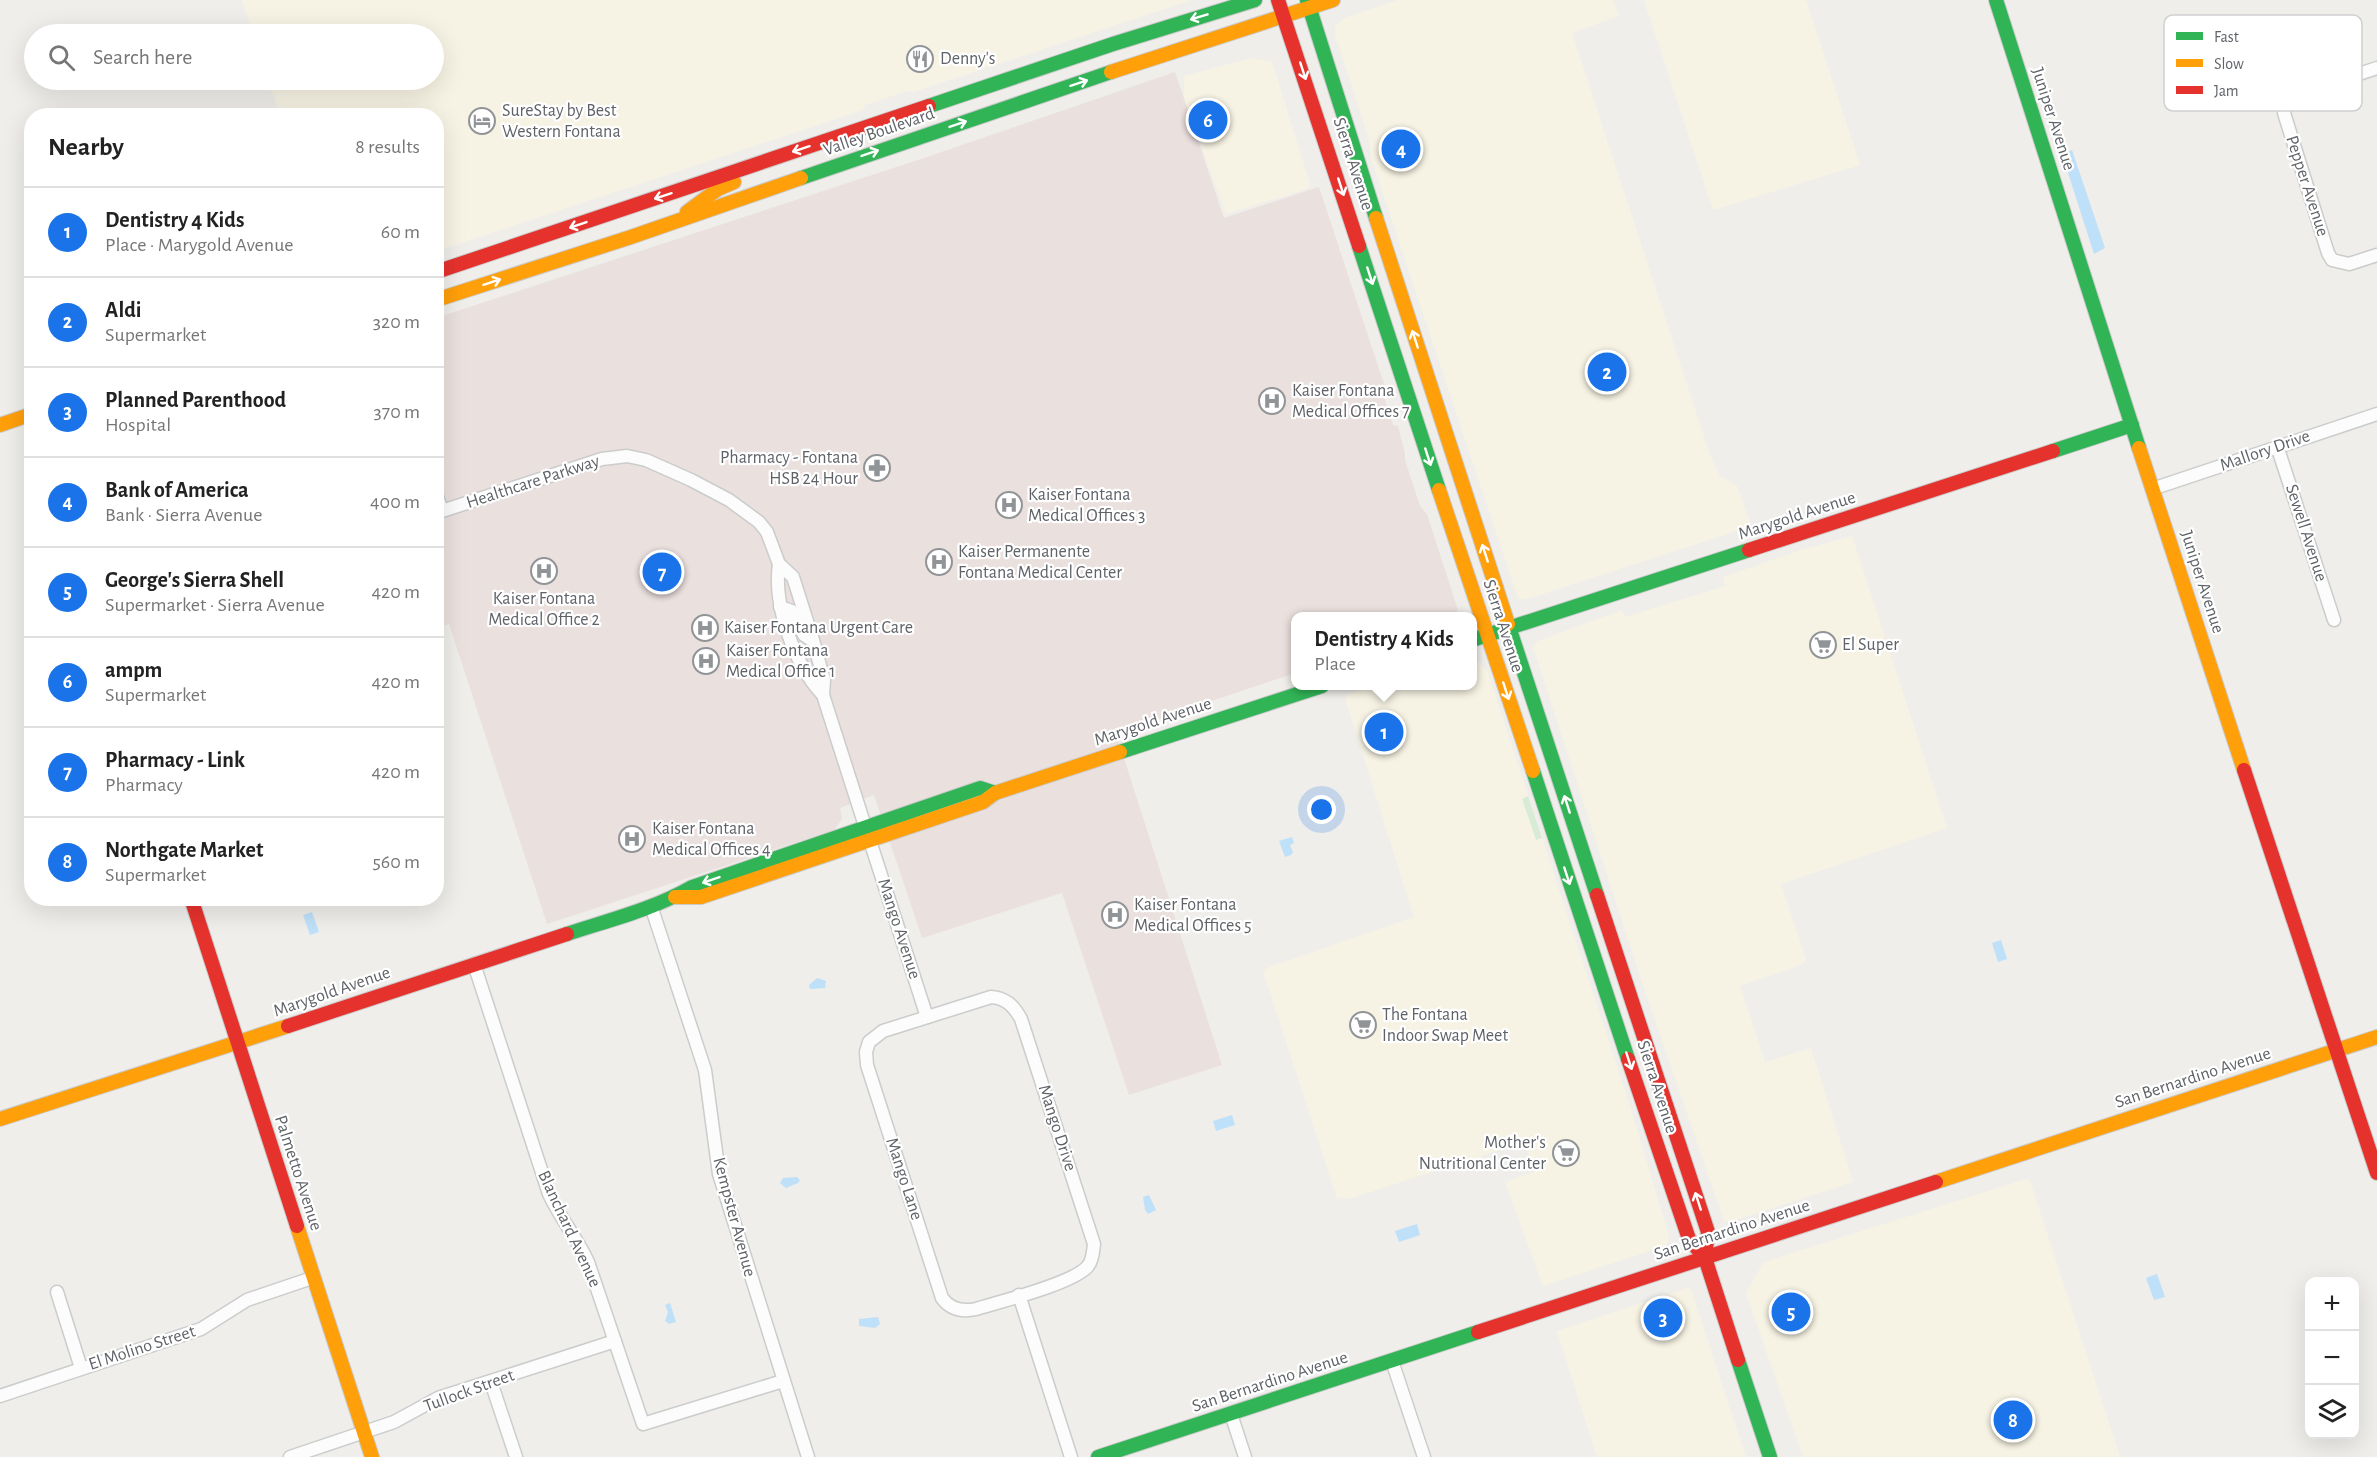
<!DOCTYPE html>
<meta charset="utf-8">
<style>
:root{--surface:#fff;--page:#f6f6f6;--text:#222;--muted:#767676;--line:#e0e0e0;--accent:#1a73e8}
body{margin:0;font-family:"Alegreya Sans",sans-serif;background:var(--page);color:var(--text)}
.controls{position:absolute;right:18px;bottom:18px;display:grid;overflow:hidden;border-radius:12px;box-shadow:0 6px 24px #0002}
.controls button{width:54px;height:54px;display:grid;place-items:center;padding:0;border:0;border-bottom:2px solid var(--line);background:var(--surface);color:var(--text);font:30px sans-serif}
.you{position:absolute;left:1322px;top:810px;width:21px;height:21px;margin:-15px;border:4px solid #fff;border-radius:50%;background:#1a73e8;box-shadow:0 0 0 9px #1a73e833}
.badge{display:grid;place-items:center;width:39px;height:39px;border-radius:50%;background:var(--accent);color:#fff;font-size:20px;font-weight:700}
.pin{position:absolute;translate:-50% -50%;border:3px solid #fff;box-shadow:0 2px 6px #0006}
.popup{position:absolute;left:1291px;top:612px;width:186px;height:78px;box-sizing:border-box;display:grid;place-content:center;border-radius:12px;background:var(--surface);filter:drop-shadow(0 2px 4px #0005);font-size:20px;white-space:nowrap;color:var(--muted)}
.popup b{font-size:22px;color:var(--text)}
.popup::after{content:'';position:absolute;left:50%;top:100%;margin-left:-12px;border:12px solid transparent;border-top-color:var(--surface)}
.list{margin:0;padding:0;list-style:none}
h2{display:flex;justify-content:space-between;align-items:center;height:78px;margin:0;padding:0 24px;font-size:26px}
h2 small{font-size:20px;font-weight:400;color:var(--muted)}
.list li{display:grid;grid-template-columns:39px 1fr auto;gap:18px;align-items:center;box-sizing:border-box;height:90px;padding:0 24px;border-top:2px solid var(--line)}
.list b{display:block;font-size:22px;white-space:nowrap}
.list p{margin:0;font-size:20px;white-space:nowrap;color:var(--muted)}
.list em{font-size:20px;font-style:normal;color:var(--muted)}
.icon{flex:none;width:33px;height:33px;fill:none;stroke:currentColor;stroke-width:2;stroke-linecap:round;stroke-linejoin:round}
.map{position:relative;flex:none;width:2377px;height:1457px;overflow:hidden}
.search{position:absolute;background:var(--surface);box-shadow:0 6px 24px #0002;left:24px;top:24px;width:420px;height:66px;display:flex;align-items:center;gap:15px;box-sizing:border-box;padding:0 21px;border-radius:33px;color:var(--muted);font-size:22px}
.panel{position:absolute;background:var(--surface);box-shadow:0 6px 24px #0002;left:24px;top:108px;width:420px;height:798px;border-radius:24px}
.map>svg:first-child{display:block}
</style>
<div class="map">
<svg width="2377" height="1457" viewBox="0 0 2377 1457">
<rect width="100%" height="100%" fill="#efeeea"/>
<g fill="#f7f3e4">
<polygon points="242,0 1192,0 913,92 907,91 865,105 863,110 437,251 436,116 280,115 268,80 434,80 434,34 253,34"/>
<polygon points="1398,0 1613,0 1619,16 1572,33 1710,455 1720,476 1737,486 1751,524 1746,528 1524,600 1518,598 1372,161 1368,136 1335,34 1335,26 1344,18"/>
<polygon points="1644,0 1806,0 1860,165 1713,210"/>
<polygon points="1252,58 1272,62 1310,184 1307,189 1226,214 1188,109 1184,97 1184,76"/>
<polygon points="1852,536 1947,828 1781,884 1806,960 1801,965 1740,986 1765,1062 1811,1048 1853,1182 1729,1222 1724,1221 1642,982 1533,647 1538,641 1622,610 1625,617 1725,586 1723,577 1801,550"/>
<polygon points="1473,662 1480,663 1488,673 1630,1106 1669,1236 1668,1243 1665,1246 1543,1286 1505,1182 1534,1172 1524,1142 1352,1198 1337,1198 1264,974 1265,970 1269,967 1414,917 1345,698 1350,693 1372,686 1472,686"/>
<polygon points="2029,1178 2120,1457 1803,1457 1746,1293 1764,1262"/>
<polygon points="1690,1287 1746,1457 1597,1457 1557,1331"/>
</g>
<polygon fill="#eae0de" points="1175,72 1224,218 1319,187 1385,387 1383,394 1393,425 1398,426 1405,454 1405,460 1420,506 1427,514 1458,610 1453,616 1296,616 1295,673 1116,733 1222,1065 1129,1095 1062,893 922,938 874,795 840,808 842,819 834,830 547,924 449,624 437,628 436,318 927,157"/>
<polygon fill="#d8ebd6" points="1528,796 1542,838 1536,840 1522,799"/>
<g fill="#bfe0f9">
<polygon points="2182,53 2187,67 2185,71 2177,74 2174,69 2167,71 2166,60"/>
<polygon points="2072,150 2105,248 2094,254 2062,154"/>
<polygon points="1292,837 1294,843 1290,845 1293,852 1291,855 1285,857 1279,841"/>
<polygon points="312,912 319,932 310,935 303,915"/>
<polygon points="2001,940 2007,959 1998,962 1992,943"/>
<polygon points="817,978 826,981 825,988 810,989 809,985"/>
<polygon points="1232,1115 1235,1125 1216,1131 1213,1121"/>
<polygon points="797,1177 800,1180 798,1183 786,1188 780,1183 783,1178"/>
<polygon points="1149,1195 1156,1210 1148,1214 1145,1210 1143,1197"/>
<polygon points="1417,1224 1420,1235 1399,1242 1395,1231"/>
<polygon points="2157,1274 2165,1297 2154,1300 2146,1278"/>
<polygon points="670,1303 676,1322 669,1324 665,1321 668,1312 665,1305"/>
<polygon points="878,1317 880,1324 875,1328 859,1326 859,1319"/>
</g>
<g fill="none" stroke-linecap="round" stroke-linejoin="round">
<defs>
<g id="street">
<polyline points="2377,68 2292,96 2287,100 2284,113 2328,253 2332,260 2349,264 2377,255"/>
<polyline points="2277,446 2334,620"/>
<polyline points="2152,489 2377,414"/>
<polyline points="436,493 442,511 602,459 627,456 646,460 691,480 729,500 759,522 767,532 779,564 793,577 813,640 824,680 823,695 865,826"/>
<path d="M779,564C773,605 794,664 823,695"/>
<polyline points="780,607 792,611 804,635 810,639"/>
<polyline points="870,841 927,1017"/>
<polyline points="651,906 705,1070 719,1174 808,1457"/>
<path d="M474,964L549,1194C560,1218 577,1238 588,1262L643,1424L783,1381"/>
<path d="M991,997C1006,998 1014,1006 1021,1019L1094,1244C1093,1251 1093,1260 1088,1266C1075,1283 999,1302 976,1309C962,1312 950,1309 942,1298L867,1065L866,1052L869,1042L883,1031Z"/>
<polyline points="57,1292 81,1368"/>
<polyline points="1019,1295 1071,1457"/>
<polyline points="1392,1361 1424,1457"/>
<polyline points="491,1382 516,1457"/>
<polyline points="0,1396 201,1329 247,1300 312,1278"/>
<polyline points="1231,1414 1245,1457"/>
<polyline points="290,1457 394,1422 438,1398 615,1341"/>
</g>
<g id="fast">
<polyline points="1307,0 1376,218"/>
<polyline points="1996,0 2139,448"/>
<polyline points="929,106 1113,44 1255,0"/>
<polyline points="801,178 1111,72"/>
<polyline points="1359,246 1439,490"/>
<polyline points="2053,451 2132,425"/>
<polyline points="1508,624 1597,895"/>
<polyline points="1472,640 1749,550"/>
<polyline points="1120,752 1322,686"/>
<polyline points="1533,771 1628,1059"/>
<path d="M567,934C609,920 654,909 692,887L980,788L995,793"/>
<polyline points="1738,1360 1770,1457"/>
<polyline points="1098,1457 1478,1332"/>
</g>
<g id="slow">
<polyline points="1111,72 1333,0"/>
<polyline points="687,212 718,189 734,182"/>
<polyline points="1376,218 1508,624"/>
<polyline points="436,300 631,237 801,178"/>
<polyline points="0,425 32,414"/>
<polyline points="2139,448 2244,770"/>
<polyline points="1439,490 1533,771"/>
<polyline points="675,897 701,897 983,802 995,793 1120,752"/>
<polyline points="0,1119 288,1026"/>
<polyline points="1936,1182 2377,1037"/>
<polyline points="297,1226 372,1457"/>
</g>
<g id="jam">
<polyline points="1278,0 1359,246"/>
<polyline points="436,272 929,106"/>
<polyline points="1749,550 2053,451"/>
<polyline points="2244,770 2377,1173"/>
<polyline points="1597,895 1708,1232 1705,1258"/>
<polyline points="191,898 297,1226"/>
<polyline points="288,1026 567,934"/>
<polyline points="1628,1059 1689,1239 1705,1258 1738,1360"/>
<polyline points="1478,1332 1936,1182"/>
</g>
</defs>
<use href="#street" stroke="#cbcccc" stroke-width="15"/>
<use href="#fast" stroke="#cacacb" stroke-width="16"/>
<use href="#slow" stroke="#cacacb" stroke-width="16"/>
<use href="#jam" stroke="#cacacb" stroke-width="16"/>
<use href="#street" stroke="#fdfcfc" stroke-width="12"/>
<use href="#fast" stroke="#30b455" stroke-width="14"/>
<use href="#slow" stroke="#ff9f0a" stroke-width="14"/>
<use href="#jam" stroke="#e5322d" stroke-width="14"/>
</g>
<defs><path id="oneway-shaft" d="M-6 0H5M1.5-3L5.5 0L1.5 3" fill="none" stroke-width="1.6" stroke-linecap="round" stroke-linejoin="round" transform="scale(1.5)"/></defs>
<g stroke="#fff">
<use href="#oneway-shaft" transform="translate(1199 17) rotate(163)"/>
<use href="#oneway-shaft" transform="translate(1303 71) rotate(72)"/>
<use href="#oneway-shaft" transform="translate(1079 83) rotate(-18)"/>
<use href="#oneway-shaft" transform="translate(958 124) rotate(-19)"/>
<use href="#oneway-shaft" transform="translate(801 149) rotate(162)"/>
<use href="#oneway-shaft" transform="translate(870 153) rotate(-19)"/>
<use href="#oneway-shaft" transform="translate(1341 187) rotate(72)"/>
<use href="#oneway-shaft" transform="translate(663 196) rotate(162)"/>
<use href="#oneway-shaft" transform="translate(578 225) rotate(161)"/>
<use href="#oneway-shaft" transform="translate(1370 276) rotate(72)"/>
<use href="#oneway-shaft" transform="translate(492 282) rotate(-18)"/>
<use href="#oneway-shaft" transform="translate(1415 339) rotate(-108)"/>
<use href="#oneway-shaft" transform="translate(1428 457) rotate(72)"/>
<use href="#oneway-shaft" transform="translate(1485 553) rotate(-108)"/>
<use href="#oneway-shaft" transform="translate(1506 691) rotate(72)"/>
<use href="#oneway-shaft" transform="translate(1567 804) rotate(-108)"/>
<use href="#oneway-shaft" transform="translate(1567 876) rotate(72)"/>
<use href="#oneway-shaft" transform="translate(711 880) rotate(161)"/>
<use href="#oneway-shaft" transform="translate(1629 1061) rotate(72)"/>
<use href="#oneway-shaft" transform="translate(1698 1201) rotate(-108)"/>
</g>
<defs>
<symbol id="restaurant-ring" viewBox="-11 -11 22 22"><circle r="9.5" fill="#fff" stroke="#919496" stroke-width="1.5"/><path d="M-5-6h1v4h1v-4h1v4h1v-4h1v5L-1.5 .5V6h-2V.5L-5-1ZM5-6V6H3V1.5H1.5Q1.5-4 5-6Z" fill="#919496"/></symbol>
<symbol id="hotel-ring" viewBox="-11 -11 22 22"><circle r="9.5" fill="#fff" stroke="#919496" stroke-width="1.5"/><path d="M-6-4.5h1.5V1H6V5H4.5V3h-9V5H-6ZM-4 0a1.8 1.8 0 1 1 3.6 0ZM.5 0V-2.5h3Q6-2.5 6 0Z" fill="#919496"/></symbol>
<symbol id="hospital-ring" viewBox="-11 -11 22 22"><circle r="9.5" fill="#fff" stroke="#919496" stroke-width="1.5"/><path d="M-5-5h3v3.5h4V-5h3V5h-3V1.5h-4V5h-3Z" fill="#919496"/></symbol>
<symbol id="pharmacy-ring" viewBox="-11 -11 22 22"><circle r="9.5" fill="#fff" stroke="#919496" stroke-width="1.5"/><path d="M-2-6h4v4h4v4h-4v4h-4v-4h-4v-4h4Z" fill="#919496"/></symbol>
<symbol id="supermarket-ring" viewBox="-11 -11 22 22"><circle r="9.5" fill="#fff" stroke="#919496" stroke-width="1.5"/><path d="M-6-5.5h2.5l.6 2H6L4.5 2H-2.5L-4.4-4H-6ZM-1.5 3.2a1.3 1.3 0 1 0 .1 0ZM3 3.2a1.3 1.3 0 1 0 .1 0Z" fill="#919496"/></symbol>
</defs>
<g fill-rule="evenodd">
<use href="#restaurant-ring" x="905" y="44" width="30" height="30"/>
<use href="#hotel-ring" x="467" y="106" width="30" height="30"/>
<use href="#hospital-ring" x="1257" y="386" width="30" height="30"/>
<use href="#pharmacy-ring" x="862" y="453" width="30" height="30"/>
<use href="#hospital-ring" x="994" y="490" width="30" height="30"/>
<use href="#hospital-ring" x="924" y="547" width="30" height="30"/>
<use href="#hospital-ring" x="529" y="556" width="30" height="30"/>
<use href="#hospital-ring" x="690" y="613" width="30" height="30"/>
<use href="#supermarket-ring" x="1808" y="630" width="30" height="30"/>
<use href="#hospital-ring" x="691" y="646" width="30" height="30"/>
<use href="#hospital-ring" x="617" y="824" width="30" height="30"/>
<use href="#hospital-ring" x="1100" y="900" width="30" height="30"/>
<use href="#supermarket-ring" x="1348" y="1010" width="30" height="30"/>
<use href="#supermarket-ring" x="1551" y="1138" width="30" height="30"/>
</g>
<g text-anchor="middle" dominant-baseline="central" stroke-width="4.5" stroke-linejoin="round" paint-order="stroke">
<g font-size="18" fill="#5f6368" stroke="#fff" text-anchor="start">
<text x="940" y="59">Denny's</text>
<text x="502" y="111">SureStay by Best<tspan x="502" dy="21">Western Fontana</tspan></text>
<text x="1292" y="391">Kaiser Fontana<tspan x="1292" dy="21">Medical Offices 7</tspan></text>
<text x="858" y="458" text-anchor="end">Pharmacy - Fontana<tspan x="858" dy="21">HSB 24 Hour</tspan></text>
<text x="1028" y="495">Kaiser Fontana<tspan x="1028" dy="21">Medical Offices 3</tspan></text>
<text x="958" y="552">Kaiser Permanente<tspan x="958" dy="21">Fontana Medical Center</tspan></text>
<text x="544" y="599" text-anchor="middle">Kaiser Fontana<tspan x="544" dy="21">Medical Office 2</tspan></text>
<text x="724" y="628">Kaiser Fontana Urgent Care</text>
<text x="1842" y="645">El Super</text>
<text x="726" y="651">Kaiser Fontana<tspan x="726" dy="21">Medical Office 1</tspan></text>
<text x="652" y="829">Kaiser Fontana<tspan x="652" dy="21">Medical Offices 4</tspan></text>
<text x="1134" y="905">Kaiser Fontana<tspan x="1134" dy="21">Medical Offices 5</tspan></text>
<text x="1382" y="1015">The Fontana<tspan x="1382" dy="21">Indoor Swap Meet</tspan></text>
<text x="1546" y="1143" text-anchor="end">Mother's<tspan x="1546" dy="21">Nutritional Center</tspan></text>
</g>
<g font-size="18" fill="#5f6368" stroke="#fff">
<text transform="translate(2053 119) rotate(72)">Juniper Avenue</text>
<text transform="translate(879 132) rotate(-19)">Valley Boulevard</text>
<text transform="translate(1353 164) rotate(72)">Sierra Avenue</text>
<text transform="translate(2307 186) rotate(72)">Pepper Avenue</text>
<text transform="translate(2265 451) rotate(-19)">Mallory Drive</text>
<text transform="translate(533 482) rotate(-18)">Healthcare Parkway</text>
<text transform="translate(1797 516) rotate(-18)">Marygold Avenue</text>
<text transform="translate(2306 533) rotate(72)">Sewell Avenue</text>
<text transform="translate(2202 582) rotate(72)">Juniper Avenue</text>
<text transform="translate(1503 626) rotate(72)">Sierra Avenue</text>
<text transform="translate(1153 722) rotate(-18)">Marygold Avenue</text>
<text transform="translate(899 929) rotate(72)">Mango Avenue</text>
<text transform="translate(332 992) rotate(-19)">Marygold Avenue</text>
<text transform="translate(2193 1078) rotate(-18)">San Bernardino Avenue</text>
<text transform="translate(1657 1087) rotate(72)">Sierra Avenue</text>
<text transform="translate(1057 1128) rotate(72)">Mango Drive</text>
<text transform="translate(298 1173) rotate(72)">Palmetto Avenue</text>
<text transform="translate(904 1179) rotate(72)">Mango Lane</text>
<text transform="translate(734 1217) rotate(75)">Kempster Avenue</text>
<text transform="translate(569 1229) rotate(65)">Blanchard Avenue</text>
<text transform="translate(1732 1230) rotate(-18)">San Bernardino Avenue</text>
<text transform="translate(142 1348) rotate(-18)">El Molino Street</text>
<text transform="translate(1270 1382) rotate(-18)">San Bernardino Avenue</text>
<text transform="translate(469 1391) rotate(-20)">Tullock Street</text>
</g>
</g>
<rect x="2164" y="15" width="198" height="96" rx="9" fill="#fff" stroke="#cfd0d2" stroke-width="1.5"/>
<rect x="2176" y="32" width="27" height="8" fill="#30b455"/>
<rect x="2176" y="59" width="27" height="8" fill="#ff9f0a"/>
<rect x="2176" y="86" width="27" height="8" fill="#e5322d"/>
<g font-size="16" fill="#5f6368">
<text x="2214" y="42">Fast</text>
<text x="2214" y="69">Slow</text>
<text x="2214" y="96">Jam</text>
</g>
</svg>
<div class="controls">
<button>+</button>
<button>−</button>
<button><svg class="icon" aria-label="layers" viewBox="0 0 24 24"><path d="M12 4l9 5-9 5-9-5zM3 14l9 5 9-5"/></svg></button>
</div>
<div class="you"></div>
<div class="pin badge" style="left:1384px;top:732px">1</div>
<div class="popup"><b>Dentistry 4 Kids</b>Place</div>
<div class="pin badge" style="left:1607px;top:372px">2</div>
<div class="pin badge" style="left:1663px;top:1318px">3</div>
<div class="pin badge" style="left:1401px;top:149px">4</div>
<div class="pin badge" style="left:1791px;top:1312px">5</div>
<div class="pin badge" style="left:1208px;top:120px">6</div>
<div class="pin badge" style="left:662px;top:572px">7</div>
<div class="pin badge" style="left:2013px;top:1420px">8</div>
<div class="search"><svg class="icon" aria-label="search" viewBox="0 0 24 24"><circle cx="10" cy="10" r="6"/><path d="M15 15l6 6"/></svg>Search here</div>
<section class="panel">
<h2>Nearby<small>8 results</small></h2>
<ul class="list">
<li><span class="badge">1</span><div><b>Dentistry 4 Kids</b><p>Place · Marygold Avenue</p></div><em>60 m</em></li>
<li><span class="badge">2</span><div><b>Aldi</b><p>Supermarket</p></div><em>320 m</em></li>
<li><span class="badge">3</span><div><b>Planned Parenthood</b><p>Hospital</p></div><em>370 m</em></li>
<li><span class="badge">4</span><div><b>Bank of America</b><p>Bank · Sierra Avenue</p></div><em>400 m</em></li>
<li><span class="badge">5</span><div><b>George's Sierra Shell</b><p>Supermarket · Sierra Avenue</p></div><em>420 m</em></li>
<li><span class="badge">6</span><div><b>ampm</b><p>Supermarket</p></div><em>420 m</em></li>
<li><span class="badge">7</span><div><b>Pharmacy - Link</b><p>Pharmacy</p></div><em>420 m</em></li>
<li><span class="badge">8</span><div><b>Northgate Market</b><p>Supermarket</p></div><em>560 m</em></li>
</ul>
</section>
</div>
